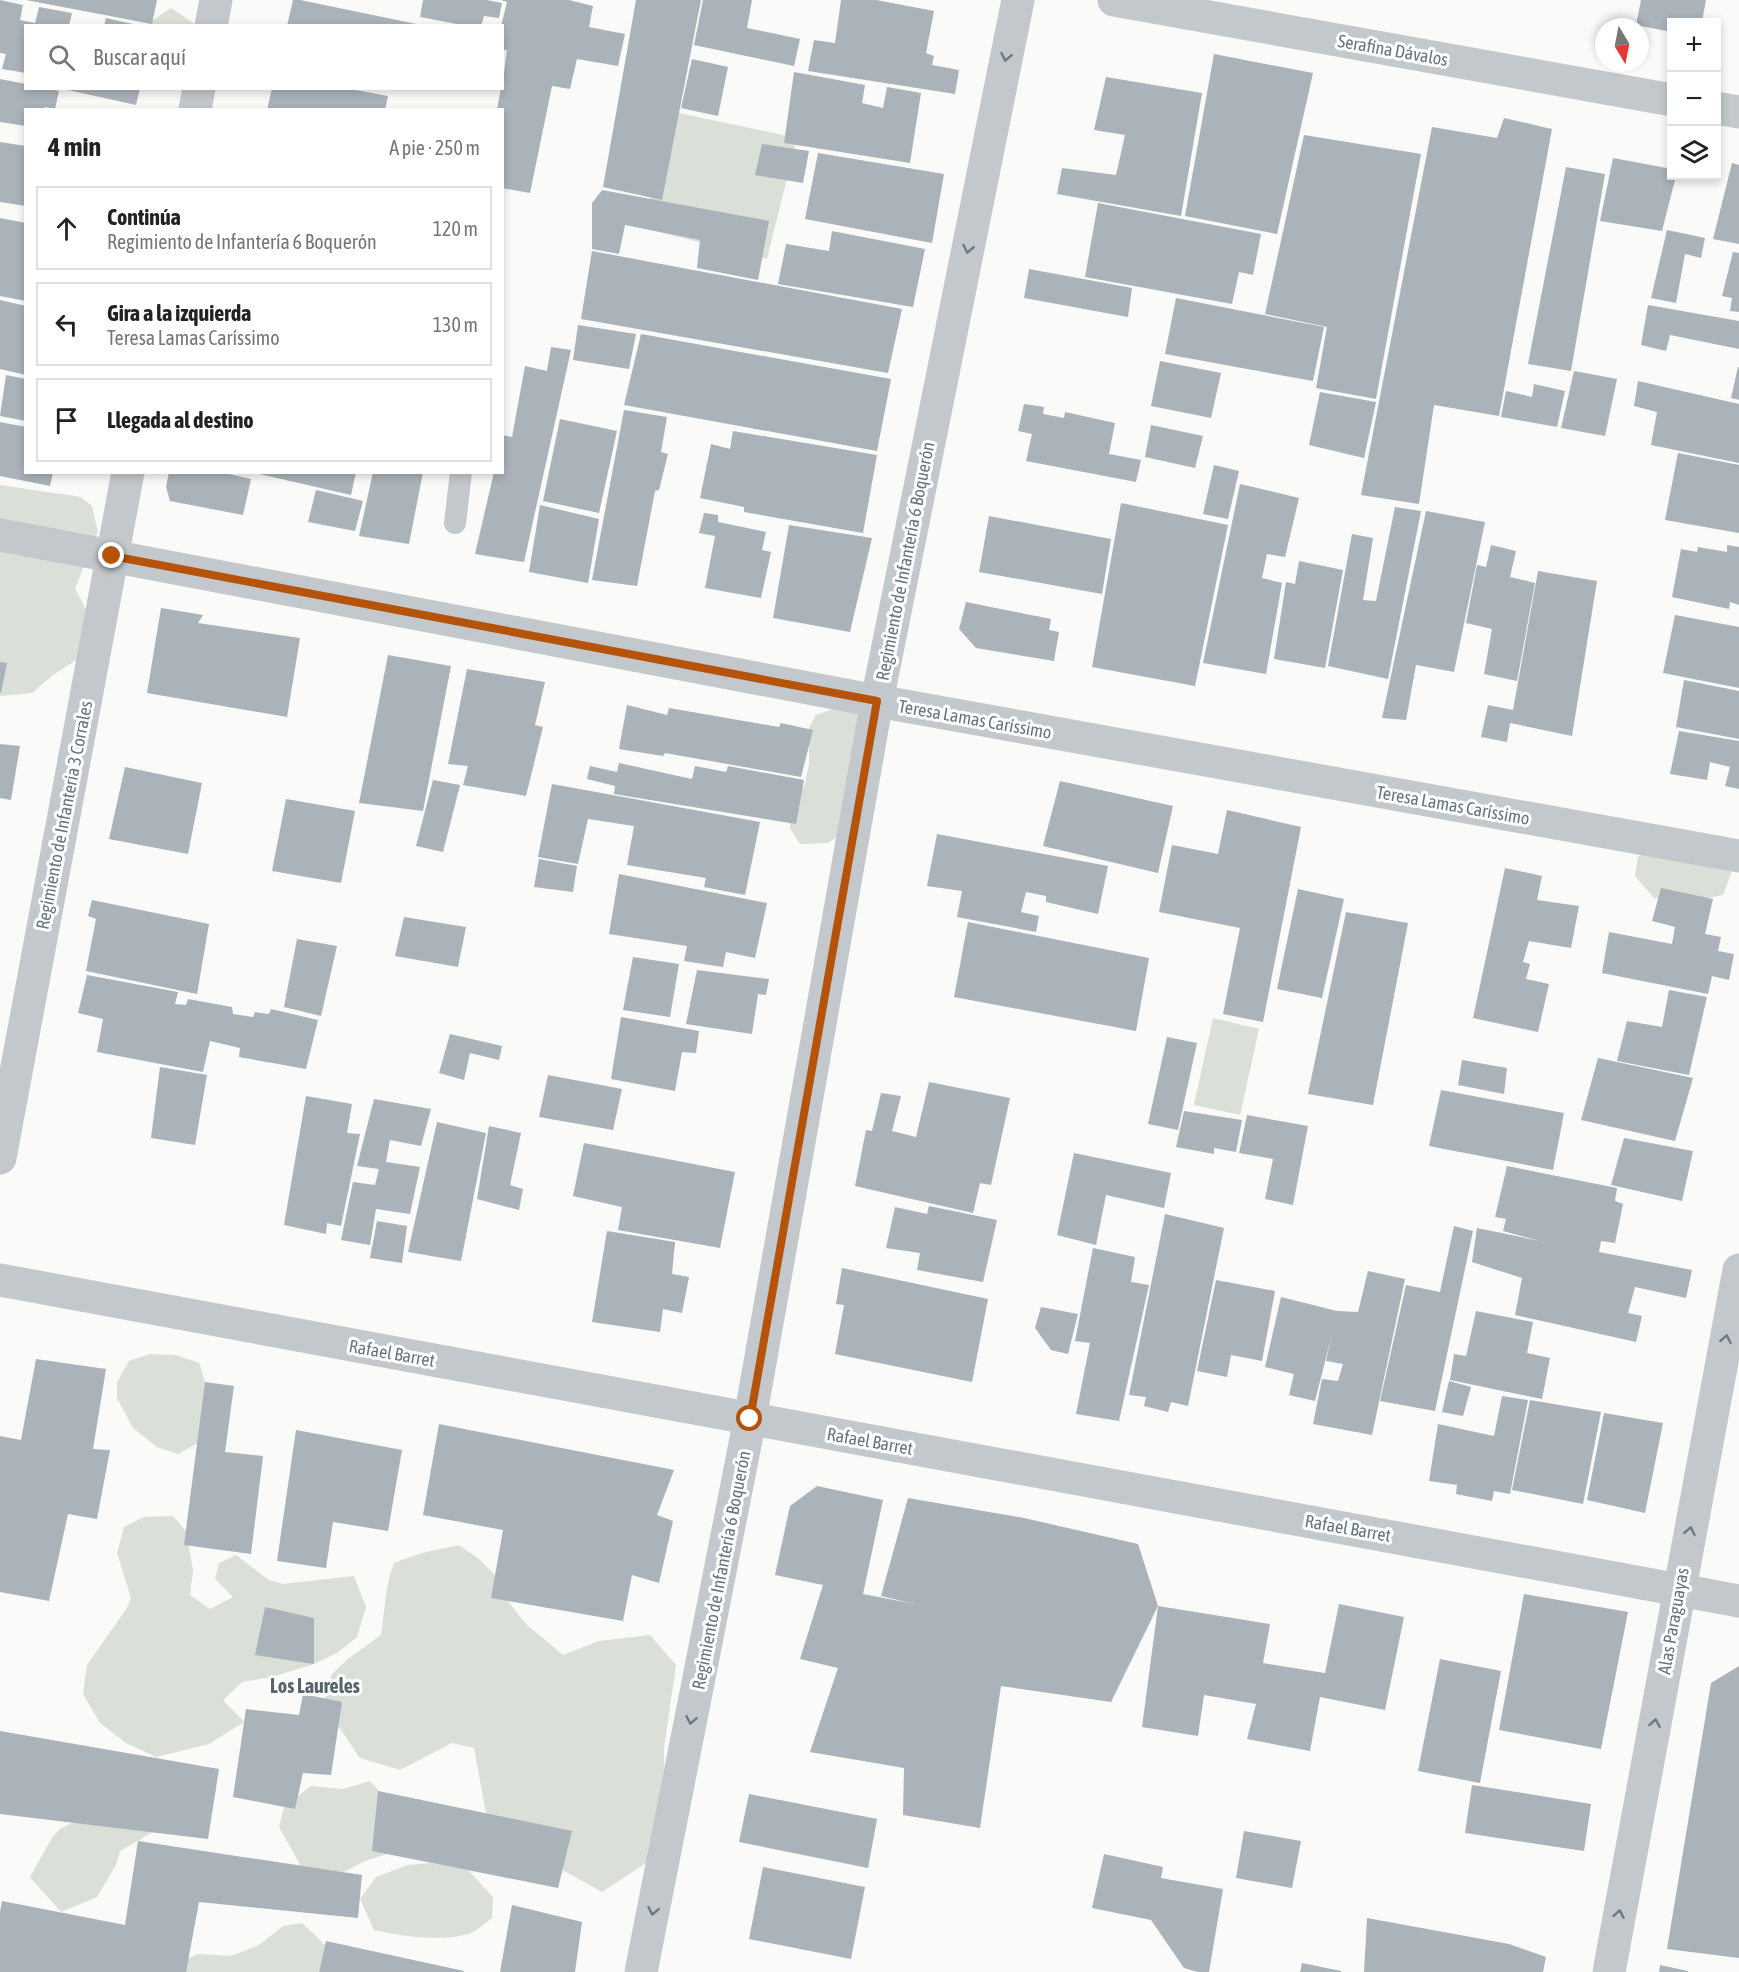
<!DOCTYPE html>
<html lang="es">
<meta charset="utf-8">
<style>
:root{--surface:#fff;--page:#f2f2f2;--text:#222;--muted:#767676;--line:#e0e0e0}
body{margin:0;font-family:"Asap Condensed",sans-serif;background:var(--page);color:var(--text)}
.controls{position:absolute;right:18px;top:18px;display:grid;overflow:hidden;border-radius:0px;box-shadow:0 3px 9px #0003}
.controls button{width:54px;height:54px;display:grid;place-items:center;padding:0;border:0;border-bottom:2px solid var(--line);background:var(--surface);color:var(--text);font:30px sans-serif}
.compass{position:absolute;left:1595px;top:18px;width:54px;height:54px;border-radius:50%;background:var(--surface);box-shadow:0 3px 9px #0003;rotate:170deg}
.stop{position:absolute;width:18px;height:18px;margin:-14px;border:4px solid #b45309;border-radius:50%;background:#fff}
.stop.end{background:#b45309;border-color:#fff;box-shadow:0 2px 6px #0008}
.list{margin:0;padding:0;list-style:none}
h2{display:flex;justify-content:space-between;align-items:center;height:78px;margin:0;padding:0 24px;font-size:26px}
h2 small{font-size:20px;font-weight:400;color:var(--muted)}
.list li{display:grid;grid-template-columns:39px 1fr auto;gap:18px;align-items:center;box-sizing:border-box;height:84px;margin:0 12px 12px;padding:0 12px;border:2px solid var(--line);border-radius:0px}
.list b{display:block;font-size:22px;white-space:nowrap}
.list p{margin:0;font-size:20px;white-space:nowrap;color:var(--muted)}
.list em{font-size:20px;font-style:normal;color:var(--muted)}
.icon{flex:none;width:33px;height:33px;fill:none;stroke:currentColor;stroke-width:2;stroke-linecap:round;stroke-linejoin:round}
.map{position:relative;flex:none;width:1739px;height:1972px;overflow:hidden}
.search{position:absolute;background:var(--surface);box-shadow:0 3px 9px #0003;left:24px;top:24px;width:480px;height:66px;display:flex;align-items:center;gap:15px;box-sizing:border-box;padding:0 21px;border-radius:0px;color:var(--muted);font-size:22px}
.panel{position:absolute;background:var(--surface);box-shadow:0 3px 9px #0003;left:24px;top:108px;width:480px;height:366px;border-radius:0px}
.map>svg:first-child{display:block}
</style>
<div class="map">
<svg width="1739" height="1972" viewBox="0 0 1739 1972">
<rect width="100%" height="100%" fill="#fafaf8"/>
<g fill="#dadfd7">
<polygon points="171,8 198,26 144,26"/>
<polygon points="674,112 797,138 767,259 643,228"/>
<polygon points="0,485 81,497 92,506 98,532 75,588 99,635 84,655 53,675 32,693 0,696"/>
<polygon points="861,703 854,829 827,843 800,844 790,828 790,810 805,784 809,764 809,728 816,715 839,707"/>
<polygon points="1653,846 1726,854 1731,874 1723,895 1688,902 1654,898 1635,876 1638,857"/>
<polygon points="1213,1018 1259,1029 1240,1115 1194,1105"/>
<polygon points="150,1354 176,1355 199,1363 205,1382 202,1409 207,1438 178,1454 157,1447 133,1428 117,1398 117,1382 129,1361"/>
<polygon points="173,1516 186,1531 193,1570 190,1595 210,1609 233,1597 215,1579 219,1563 236,1555 269,1580 283,1584 354,1576 366,1607 357,1637 337,1653 314,1664 272,1677 242,1682 223,1700 244,1722 209,1744 156,1757 126,1743 100,1723 83,1694 87,1665 127,1608 131,1598 117,1553 124,1527 144,1517"/>
<path d="M459,1545L479,1559L495,1575L507,1600L526,1624L563,1655L599,1641L650,1635L676,1665L664,1748L666,1850L602,1892L521,1847L486,1813L474,1748L452,1743L400,1770L360,1758L338,1726L325,1699L332,1674L348,1659L381,1635C385,1611 385,1586 394,1563L422,1553Z"/>
<polygon points="370,1781 392,1805 398,1838 387,1854 365,1861 344,1872 301,1866 279,1827 284,1807 311,1786 343,1789"/>
<polygon points="93,1812 153,1832 120,1851 116,1865 97,1897 61,1912 30,1877 53,1836 60,1829"/>
<path d="M431,1863L468,1870L493,1897L492,1918C485,1923 477,1931 468,1934C441,1942 401,1936 374,1930L360,1899L376,1877L408,1865Z"/>
<polygon points="302,1923 325,1945 319,1972 171,1972 174,1965 198,1954 231,1956 259,1945 283,1926"/>
</g>
<g fill="#aab3b9">
<polygon points="0,0 23,5 20,20 35,23 39,7 72,13 69,26 26,26 26,73 2,69 6,54 0,53"/>
<polygon points="26,0 157,0 152,24"/>
<polygon points="293,0 300,0 426,26 287,26"/>
<polygon points="423,0 487,0 502,3 499,18 484,16 481,26 467,26 420,17"/>
<polygon points="501,0 569,0 593,6 589,27 625,34 618,66 577,59 570,89 552,86 530,193 502,188 502,110 497,110 501,88 502,88 507,50 502,50 501,26 507,2"/>
<polygon points="636,0 701,0 662,200 603,187"/>
<polygon points="703,0 752,0 747,28 800,39 794,66 694,45"/>
<polygon points="841,0 876,0 934,11 926,53 934,56 932,65 959,70 955,94 808,71 814,40 835,43"/>
<polygon points="1641,0 1706,0 1702,22 1672,22 1672,32 1636,25"/>
<polygon points="106,18 137,25 136,26 104,26"/>
<polygon points="1214,54 1313,73 1277,234 1185,216"/>
<polygon points="692,59 728,67 718,116 681,108"/>
<polygon points="794,72 865,85 862,103 883,108 887,87 921,93 910,163 784,143"/>
<polygon points="1106,77 1202,93 1181,216 1057,194 1062,168 1116,175 1125,135 1094,130"/>
<polygon points="0,79 26,84 26,88 47,88 59,91 55,109 45,107 44,110 26,110 26,126 0,122"/>
<polygon points="59,88 140,88 136,105"/>
<polygon points="272,88 344,88 388,96 385,110 267,110"/>
<polygon points="1504,118 1552,129 1499,416 1434,405 1419,504 1361,495 1432,127 1497,138"/>
<polygon points="1304,135 1421,154 1376,399 1316,388 1327,327 1265,314"/>
<polygon points="0,142 26,146 26,206 0,202"/>
<polygon points="762,144 809,151 803,183 755,175"/>
<polygon points="818,153 944,174 932,243 805,219"/>
<polygon points="1613,158 1672,169 1672,176 1676,176 1662,231 1600,221"/>
<polygon points="1732,163 1739,165 1739,244 1713,239"/>
<polygon points="1566,167 1605,174 1571,371 1528,364"/>
<polygon points="602,190 769,221 758,280 697,268 700,240 625,225 619,254 592,249 592,203"/>
<polygon points="1098,203 1261,234 1253,275 1239,272 1232,304 1085,277"/>
<polygon points="0,218 26,223 26,301 0,296"/>
<polygon points="1667,230 1705,238 1701,258 1685,254 1676,303 1651,298"/>
<polygon points="832,231 925,249 913,307 778,284 786,244 829,251"/>
<polygon points="592,251 902,309 888,373 581,319"/>
<polygon points="1733,252 1739,253 1739,312 1730,311 1732,298 1722,296"/>
<polygon points="1029,269 1132,288 1128,317 1024,298"/>
<polygon points="1176,298 1324,327 1313,381 1165,354"/>
<polygon points="0,300 26,306 26,375 0,369"/>
<polygon points="1648,305 1739,321 1739,349 1670,335 1666,351 1641,345"/>
<polygon points="578,325 636,334 629,369 573,360"/>
<polygon points="641,334 891,379 877,451 624,405"/>
<polygon points="551,347 571,350 524,562 475,554 494,472 502,472 502,435 512,437 525,366 547,371"/>
<polygon points="1160,361 1221,373 1211,418 1151,406"/>
<polygon points="1738,367 1739,367 1739,400 1731,398"/>
<polygon points="1574,371 1617,379 1605,436 1561,428"/>
<polygon points="6,375 26,379 26,421 0,416"/>
<polygon points="1638,381 1739,404 1739,463 1651,445 1657,412 1634,406"/>
<polygon points="1534,384 1565,391 1557,427 1501,417 1506,391 1532,397"/>
<polygon points="1320,392 1376,402 1364,458 1309,445"/>
<polygon points="1024,404 1044,407 1043,414 1064,418 1065,412 1115,423 1109,454 1141,460 1136,482 1026,461 1032,434 1018,431"/>
<polygon points="624,410 667,417 661,452 668,454 659,490 655,491 637,586 592,580"/>
<polygon points="560,419 617,431 599,513 543,501"/>
<polygon points="0,422 26,427 26,472 53,472 50,486 0,476"/>
<polygon points="1151,425 1203,436 1195,468 1145,457"/>
<polygon points="733,431 877,455 863,533 744,512 744,507 700,498 711,444 730,449"/>
<polygon points="1678,453 1739,465 1739,533 1665,520"/>
<polygon points="1214,465 1239,471 1228,519 1203,514"/>
<polygon points="169,472 220,472 251,479 243,515 170,501 166,487"/>
<polygon points="251,472 356,472 351,495"/>
<polygon points="373,472 423,472 409,544 359,536"/>
<polygon points="1240,484 1299,498 1285,557 1267,554 1262,578 1282,583 1266,674 1203,663"/>
<polygon points="316,490 363,501 355,531 308,522"/>
<polygon points="1121,503 1228,525 1195,686 1092,667"/>
<polygon points="540,505 599,519 588,583 529,572"/>
<polygon points="1395,507 1421,511 1388,679 1328,666 1352,534 1373,538 1363,600 1376,601"/>
<polygon points="1426,511 1485,522 1454,672 1416,665 1406,720 1382,718"/>
<polygon points="704,513 718,515 718,522 766,532 762,550 771,552 761,598 705,588 715,536 699,533"/>
<polygon points="989,516 1111,539 1102,594 979,572"/>
<polygon points="789,525 872,538 850,632 773,618"/>
<polygon points="1491,545 1516,551 1510,577 1535,583 1517,681 1484,674 1492,629 1466,623 1477,565 1486,567"/>
<polygon points="1727,545 1739,547 1739,605 1730,602 1729,609 1672,597 1681,549 1697,552 1698,547 1727,552"/>
<polygon points="1299,561 1343,570 1325,668 1274,659 1286,582 1295,584"/>
<polygon points="1538,571 1597,581 1572,736 1510,723 1507,742 1481,737 1488,705 1513,710"/>
<polygon points="966,602 1051,619 1049,630 1059,632 1054,661 976,648 959,629"/>
<polygon points="161,608 203,615 198,623 300,638 287,717 147,693"/>
<polygon points="1675,615 1739,627 1739,688 1663,673"/>
<polygon points="388,655 451,666 423,811 359,803"/>
<polygon points="0,662 7,663 1,693 0,692"/>
<polygon points="467,669 545,682 535,725 543,727 526,796 463,785 468,766 448,764"/>
<polygon points="1684,680 1739,691 1739,739 1676,727"/>
<polygon points="627,705 667,715 669,708 779,727 781,723 813,730 801,777 665,753 663,756 619,749"/>
<polygon points="1679,731 1739,741 1739,789 1725,786 1730,767 1710,762 1707,780 1670,774"/>
<polygon points="0,744 20,746 11,800 0,798"/>
<polygon points="619,763 692,779 695,766 726,772 728,766 804,780 796,824 614,794 615,786 587,779 590,766 617,772"/>
<polygon points="125,767 202,783 188,854 109,839"/>
<polygon points="433,780 460,785 443,852 416,846"/>
<polygon points="1060,781 1173,806 1158,873 1043,846"/>
<polygon points="552,784 760,822 745,895 704,887 706,878 627,865 634,826 588,819 578,864 538,857"/>
<polygon points="286,799 355,811 341,883 272,871"/>
<polygon points="1227,810 1301,827 1263,1022 1223,1014 1240,928 1159,912 1172,845 1218,854"/>
<polygon points="937,834 1108,866 1098,914 1046,902 1046,896 1026,892 1021,912 1039,916 1036,932 957,917 962,891 927,886"/>
<polygon points="539,859 577,866 573,892 534,887"/>
<polygon points="1505,868 1542,876 1537,900 1579,906 1571,948 1529,941 1523,962 1530,964 1526,979 1549,984 1538,1032 1473,1018"/>
<polygon points="619,874 767,903 755,958 726,952 723,967 684,961 687,946 609,934"/>
<polygon points="1661,888 1713,899 1705,934 1721,937 1718,951 1734,954 1729,980 1712,976 1708,994 1602,973 1609,932 1672,944 1675,927 1652,921"/>
<polygon points="1298,889 1344,899 1322,998 1277,989"/>
<polygon points="92,900 209,924 197,994 86,971 96,919 88,916"/>
<polygon points="1346,912 1408,923 1373,1105 1308,1094"/>
<polygon points="404,917 466,927 458,967 395,956"/>
<polygon points="968,922 1149,958 1136,1031 954,997"/>
<polygon points="297,939 337,946 321,1016 284,1007"/>
<polygon points="633,957 679,964 670,1017 623,1010"/>
<polygon points="697,970 769,979 766,995 758,994 752,1034 686,1024"/>
<polygon points="87,975 178,992 175,1004 186,1005 188,999 232,1007 233,1014 253,1017 255,1012 269,1014 271,1009 318,1020 306,1069 239,1057 240,1048 210,1041 203,1072 97,1052 103,1019 78,1013"/>
<polygon points="1669,990 1707,997 1689,1075 1617,1061 1627,1021 1662,1027"/>
<polygon points="621,1017 699,1031 696,1053 682,1052 675,1091 611,1079"/>
<polygon points="450,1034 502,1046 499,1060 470,1053 464,1080 439,1073"/>
<polygon points="1167,1037 1197,1043 1178,1130 1148,1124"/>
<polygon points="1598,1058 1693,1078 1675,1141 1581,1120"/>
<polygon points="1462,1060 1507,1068 1504,1094 1458,1085"/>
<polygon points="160,1067 207,1075 195,1145 151,1138"/>
<polygon points="548,1075 622,1089 613,1130 539,1117"/>
<polygon points="929,1082 1010,1098 991,1185 980,1183 973,1213 855,1186 866,1130 872,1131 881,1093 901,1096 892,1131 916,1137"/>
<polygon points="1441,1090 1564,1113 1553,1170 1429,1146"/>
<polygon points="306,1096 352,1104 347,1133 360,1134 341,1226 327,1223 326,1234 284,1225"/>
<polygon points="374,1099 431,1109 421,1146 390,1140 386,1162 420,1167 410,1214 376,1209 370,1245 341,1240 353,1182 375,1185 379,1169 357,1166"/>
<polygon points="1184,1111 1242,1120 1236,1152 1214,1148 1214,1154 1176,1147"/>
<polygon points="1247,1115 1308,1126 1293,1205 1265,1199 1273,1159 1239,1153"/>
<polygon points="437,1122 486,1133 461,1261 408,1252"/>
<polygon points="489,1126 521,1133 510,1185 523,1189 519,1210 477,1199"/>
<polygon points="1624,1138 1693,1151 1682,1201 1611,1185"/>
<polygon points="584,1143 735,1172 720,1248 618,1230 622,1207 573,1196"/>
<polygon points="1074,1153 1171,1173 1164,1208 1106,1195 1096,1245 1057,1235"/>
<polygon points="1507,1166 1617,1188 1615,1201 1623,1204 1615,1243 1601,1241 1599,1252 1692,1270 1686,1298 1635,1287 1628,1313 1642,1316 1636,1342 1515,1315 1522,1278 1472,1262 1477,1228 1540,1241 1503,1231 1506,1219 1495,1217"/>
<polygon points="929,1206 997,1220 983,1282 917,1270 920,1253 886,1248 895,1207 927,1214"/>
<polygon points="1165,1214 1224,1228 1188,1406 1171,1402 1168,1412 1144,1406 1146,1397 1129,1395"/>
<polygon points="377,1221 407,1226 402,1263 370,1258"/>
<polygon points="1454,1226 1473,1231 1435,1411 1380,1401 1406,1285 1440,1292"/>
<polygon points="607,1231 675,1242 672,1274 689,1277 682,1313 663,1309 660,1332 592,1322"/>
<polygon points="1093,1248 1135,1257 1131,1282 1149,1285 1119,1421 1076,1414 1090,1343 1075,1341"/>
<polygon points="842,1268 988,1299 972,1382 835,1354 844,1305 836,1304"/>
<polygon points="1368,1271 1405,1279 1372,1435 1313,1424 1322,1379 1338,1381 1343,1364 1326,1361 1332,1334 1315,1401 1289,1395 1294,1374 1265,1367 1281,1297 1337,1311 1358,1312"/>
<polygon points="1216,1280 1275,1291 1262,1361 1231,1355 1227,1377 1197,1371"/>
<polygon points="1041,1307 1078,1314 1068,1354 1051,1350 1035,1328"/>
<polygon points="1476,1311 1533,1322 1527,1353 1550,1358 1542,1399 1450,1380 1454,1354 1466,1356"/>
<polygon points="36,1359 106,1369 93,1449 110,1450 97,1519 68,1514 49,1601 0,1592 0,1436 21,1440"/>
<polygon points="1449,1381 1471,1387 1463,1416 1442,1412"/>
<polygon points="205,1382 234,1386 225,1452 263,1456 251,1554 184,1545"/>
<polygon points="1502,1396 1528,1400 1510,1494 1494,1491 1492,1501 1456,1494 1457,1485 1429,1481 1438,1424 1494,1436"/>
<polygon points="1530,1400 1601,1412 1583,1504 1512,1490"/>
<polygon points="1604,1413 1663,1423 1645,1513 1587,1500"/>
<polygon points="439,1424 674,1470 657,1515 673,1521 659,1583 632,1575 623,1621 491,1598 503,1530 423,1515"/>
<polygon points="296,1430 402,1450 388,1531 333,1522 326,1568 277,1561"/>
<polygon points="817,1486 883,1500 863,1594 915,1604 881,1596 908,1498 1024,1518 1138,1544 1158,1606 1270,1624 1263,1663 1325,1673 1339,1604 1404,1617 1385,1710 1320,1697 1310,1751 1247,1739 1256,1704 1204,1695 1198,1736 1142,1727 1158,1606 1111,1702 1001,1686 980,1828 903,1815 904,1768 810,1752 838,1668 800,1659 823,1585 775,1575 790,1506"/>
<polygon points="1524,1594 1628,1612 1601,1749 1499,1730"/>
<polygon points="265,1607 314,1618 314,1664 255,1655"/>
<polygon points="1440,1659 1501,1671 1480,1783 1418,1771"/>
<polygon points="1739,1666 1739,1958 1667,1949 1711,1683"/>
<polygon points="303,1694 342,1702 331,1775 303,1773 295,1809 233,1797 246,1709 299,1715"/>
<polygon points="0,1731 219,1769 208,1839 0,1814"/>
<polygon points="1472,1785 1591,1804 1584,1851 1465,1833"/>
<polygon points="378,1791 572,1831 558,1888 372,1851"/>
<polygon points="749,1794 877,1819 868,1868 739,1842"/>
<polygon points="1244,1831 1301,1841 1292,1888 1236,1878"/>
<polygon points="138,1841 362,1875 358,1918 199,1902 186,1972 0,1972 0,1912 2,1901 125,1925"/>
<polygon points="1104,1854 1163,1867 1161,1878 1223,1889 1209,1972 1198,1972 1184,1968 1151,1920 1092,1908"/>
<polygon points="763,1867 865,1887 851,1959 749,1939"/>
<polygon points="512,1905 582,1922 575,1972 500,1972"/>
<polygon points="1367,1918 1509,1944 1546,1957 1543,1972 1364,1972"/>
<polygon points="326,1941 464,1971 464,1972 319,1972"/>
<polygon points="1302,1963 1341,1971 1341,1972 1300,1972"/>
<polygon points="1660,1965 1688,1971 1688,1972 1659,1972"/>
</g>
<g fill="none" stroke-linecap="round" stroke-linejoin="round">
<polyline stroke="#c3c8cc" stroke-width="22" points="455,523 461,472"/>
<g stroke="#c3c8cc" stroke-width="33">
<polyline points="1114,0 1672,100"/>
<polyline points="211,26 216,0"/>
<polyline points="1716,108 1739,112"/>
<polyline points="195,110 199,88"/>
<polyline points="0,535 877,701 1739,856"/>
<polyline points="0,1158 128,472"/>
<polyline points="0,1280 1739,1601"/>
</g>
<g stroke="#c3c8cc" stroke-width="33">
<polyline points="641,1972 750,1419 877,701 1018,0"/>
<polyline points="1609,1972 1739,1270"/>
</g>
</g>
<defs><path id="oneway-chevron" d="M-2-3.5L2.5 0L-2 3.5" fill="none" stroke-width="1.6" stroke-linecap="round" stroke-linejoin="round" transform="scale(1.5)"/></defs>
<g stroke="#6a7a87">
<use href="#oneway-chevron" transform="translate(1006 57) rotate(101)"/>
<use href="#oneway-chevron" transform="translate(968 249) rotate(101)"/>
<use href="#oneway-chevron" transform="translate(1726 1339) rotate(-79)"/>
<use href="#oneway-chevron" transform="translate(1690 1531) rotate(-79)"/>
<use href="#oneway-chevron" transform="translate(691 1720) rotate(101)"/>
<use href="#oneway-chevron" transform="translate(1655 1723) rotate(-80)"/>
<use href="#oneway-chevron" transform="translate(653 1911) rotate(101)"/>
<use href="#oneway-chevron" transform="translate(1619 1914) rotate(-80)"/>
</g>
<g fill="none" stroke-linecap="round" stroke-linejoin="round">
<polyline stroke="#b45309" stroke-width="8" points="112,556 877,701 750,1419"/>
</g>
<g text-anchor="middle" dominant-baseline="central" stroke-width="6" stroke-linejoin="round" paint-order="stroke">
<g font-size="18" fill="#657683" stroke="#fff">
<text transform="translate(1393 50) rotate(10)">Serafina Dávalos</text>
<text transform="translate(905 561) rotate(-79)">Regimiento de Infantería 6 Boquerón</text>
<text transform="translate(975 719) rotate(10)">Teresa Lamas Caríssimo</text>
<text transform="translate(1453 805) rotate(10)">Teresa Lamas Caríssimo</text>
<text transform="translate(64 815) rotate(-79)">Regimiento de Infanteria 3 Corrales</text>
<text transform="translate(392 1353) rotate(10)">Rafael Barret</text>
<text transform="translate(870 1441) rotate(10)">Rafael Barret</text>
<text transform="translate(1348 1528) rotate(10)">Rafael Barret</text>
<text transform="translate(721 1570) rotate(-79)">Regimiento de Infantería 6 Boquerón</text>
<text transform="translate(1673 1621) rotate(-80)">Alas Paraguayas</text>
</g>
<g font-size="20" font-weight="bold" fill="#57646e" stroke="#fff">
<text x="315" y="1685">Los Laureles</text>
</g>
</g>
</svg>
<div class="controls">
<button>+</button>
<button>−</button>
<button><svg class="icon" aria-label="layers" viewBox="0 0 24 24"><path d="M12 4l9 5-9 5-9-5zM3 14l9 5 9-5"/></svg></button>
</div>
<svg class="compass" viewBox="-18 -18 36 36"><path d="M0-13l5 13h-10z" fill="#e53935"/><path d="M0 13l5-13h-10z" fill="#767676"/></svg>
<div class="stop" style="left:750px;top:1419px"></div>
<div class="stop end" style="left:112px;top:556px"></div>
<div class="search"><svg class="icon" aria-label="search" viewBox="0 0 24 24"><circle cx="10" cy="10" r="6"/><path d="M15 15l6 6"/></svg>Buscar aquí</div>
<section class="panel">
<h2>4 min<small>A pie · 250 m</small></h2>
<ul class="list">
<li><svg class="icon" aria-label="ahead" viewBox="0 0 24 24"><path d="M12 20V5M6 11l6-6 6 6"/></svg><div><b>Continúa</b><p>Regimiento de Infantería 6 Boquerón</p></div><em>120 m</em></li>
<li><svg class="icon" aria-label="left" viewBox="0 0 24 24"><path d="M17 20v-9H6M10 6l-5 5 5 5"/></svg><div><b>Gira a la izquierda</b><p>Teresa Lamas Caríssimo</p></div><em>130 m</em></li>
<li><svg class="icon" aria-label="arrive" viewBox="0 0 24 24"><path d="M6 21V4h12l-3 4 3 4H6"/></svg><div><b>Llegada al destino</b></div></li>
</ul>
</section>
</div>
